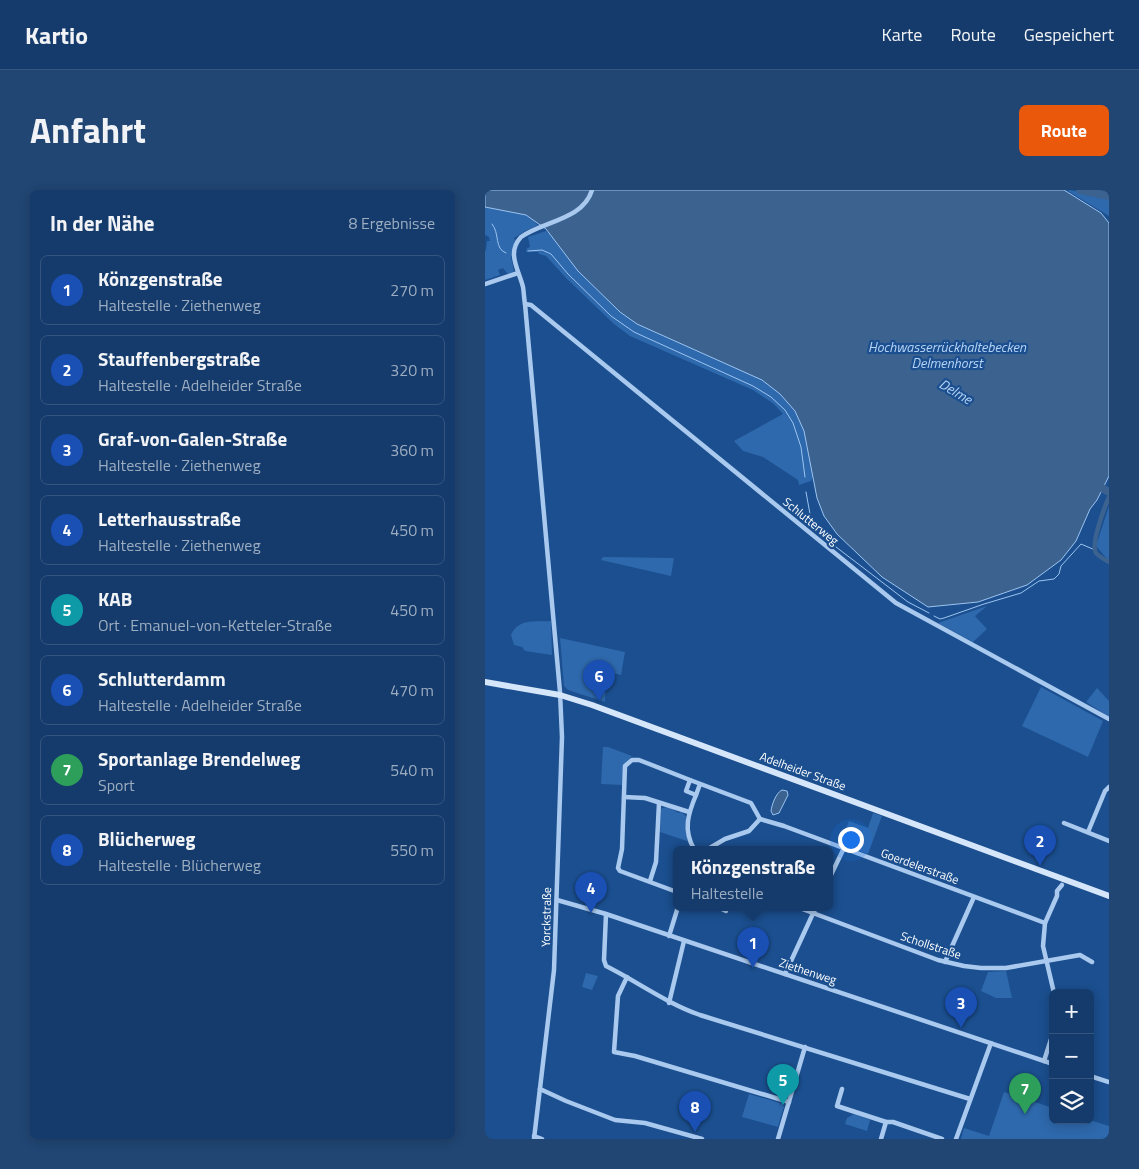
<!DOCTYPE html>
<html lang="de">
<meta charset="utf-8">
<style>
:root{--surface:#143b6b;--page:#214673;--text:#f1f3f6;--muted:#9dadc1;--line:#33557e;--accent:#ea580c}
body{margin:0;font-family:"Titillium Web",sans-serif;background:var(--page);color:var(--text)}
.controls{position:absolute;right:15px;bottom:15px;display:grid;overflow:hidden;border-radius:8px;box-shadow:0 2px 12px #0003}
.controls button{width:45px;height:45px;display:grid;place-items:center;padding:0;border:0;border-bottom:1px solid var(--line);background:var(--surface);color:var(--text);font:25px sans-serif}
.you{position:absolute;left:365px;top:649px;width:18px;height:18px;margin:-12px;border:4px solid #fff;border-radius:50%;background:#1a73e8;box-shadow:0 0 0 8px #1a73e833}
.badge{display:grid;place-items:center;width:32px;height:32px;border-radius:50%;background:var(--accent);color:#fff;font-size:16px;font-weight:700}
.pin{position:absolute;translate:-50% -41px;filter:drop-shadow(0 1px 2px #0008)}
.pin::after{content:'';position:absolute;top:26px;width:18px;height:15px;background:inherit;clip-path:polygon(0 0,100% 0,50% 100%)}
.popup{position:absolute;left:188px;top:656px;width:160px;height:65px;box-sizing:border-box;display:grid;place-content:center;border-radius:8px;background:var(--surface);filter:drop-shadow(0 1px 4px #0005);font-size:16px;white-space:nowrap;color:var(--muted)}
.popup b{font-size:19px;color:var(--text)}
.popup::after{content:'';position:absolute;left:50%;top:100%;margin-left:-10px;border:10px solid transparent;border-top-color:var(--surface)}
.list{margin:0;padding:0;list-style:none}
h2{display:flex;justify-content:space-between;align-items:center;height:65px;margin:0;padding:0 20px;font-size:21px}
h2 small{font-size:16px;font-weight:400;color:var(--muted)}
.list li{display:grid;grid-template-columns:32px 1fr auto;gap:15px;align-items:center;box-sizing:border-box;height:70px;margin:0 10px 10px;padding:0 10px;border:1px solid var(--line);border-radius:8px}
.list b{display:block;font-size:19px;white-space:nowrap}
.list p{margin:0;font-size:16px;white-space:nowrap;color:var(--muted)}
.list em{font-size:16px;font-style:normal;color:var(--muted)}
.icon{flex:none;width:28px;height:28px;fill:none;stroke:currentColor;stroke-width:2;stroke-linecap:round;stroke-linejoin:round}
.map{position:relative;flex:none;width:624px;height:949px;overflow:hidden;border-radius:8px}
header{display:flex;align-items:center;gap:30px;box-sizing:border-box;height:70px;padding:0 25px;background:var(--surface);border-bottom:1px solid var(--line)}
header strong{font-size:24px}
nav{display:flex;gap:28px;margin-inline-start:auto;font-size:18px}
.intro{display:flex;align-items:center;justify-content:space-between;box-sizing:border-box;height:120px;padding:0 30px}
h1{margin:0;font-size:35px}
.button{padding:12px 22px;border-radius:8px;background:var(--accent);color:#fff;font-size:18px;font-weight:700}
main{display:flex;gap:30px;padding:0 30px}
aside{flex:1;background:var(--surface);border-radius:8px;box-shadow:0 2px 12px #0003}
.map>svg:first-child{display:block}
</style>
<header>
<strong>Kartio</strong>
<nav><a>Karte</a><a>Route</a><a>Gespeichert</a></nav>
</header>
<div class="intro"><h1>Anfahrt</h1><a class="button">Route</a></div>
<main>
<aside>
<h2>In der Nähe<small>8 Ergebnisse</small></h2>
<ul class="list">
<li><span class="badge" style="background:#1a4fb4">1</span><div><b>Könzgenstraße</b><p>Haltestelle · Ziethenweg</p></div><em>270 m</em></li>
<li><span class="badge" style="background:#1a4fb4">2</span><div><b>Stauffenbergstraße</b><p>Haltestelle · Adelheider Straße</p></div><em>320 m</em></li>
<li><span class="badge" style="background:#1a4fb4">3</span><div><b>Graf-von-Galen-Straße</b><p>Haltestelle · Ziethenweg</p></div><em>360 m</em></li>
<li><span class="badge" style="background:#1a4fb4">4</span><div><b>Letterhausstraße</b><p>Haltestelle · Ziethenweg</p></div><em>450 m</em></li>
<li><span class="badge" style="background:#0f9aa8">5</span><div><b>KAB</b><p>Ort · Emanuel-von-Ketteler-Straße</p></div><em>450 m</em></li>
<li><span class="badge" style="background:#1a4fb4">6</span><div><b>Schlutterdamm</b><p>Haltestelle · Adelheider Straße</p></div><em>470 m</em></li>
<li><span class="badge" style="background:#2e9e5b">7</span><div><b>Sportanlage Brendelweg</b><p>Sport</p></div><em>540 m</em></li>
<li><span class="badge" style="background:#1a4fb4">8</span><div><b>Blücherweg</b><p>Haltestelle · Blücherweg</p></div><em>550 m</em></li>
</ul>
</aside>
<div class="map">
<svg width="624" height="949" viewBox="0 0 624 949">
<rect width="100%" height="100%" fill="#1b4f8f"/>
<g fill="#2e69ad">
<polygon points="0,0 50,28 48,30 53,35 40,41 29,48 30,50 26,67 29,81 25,84 22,83 18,78 13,80 15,85 0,90 0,61 1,60 2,51 5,51 4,47 0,45"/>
<polygon points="584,0 624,7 624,26 583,1"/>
<polygon points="61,41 66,45 67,43 289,129 333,285 328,287 326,291 314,295 313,290 278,267 258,261 249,251 298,224 289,214 268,200 145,146 129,134 82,89 61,66 54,64 53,62 41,62 42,58 45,57 43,47"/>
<polygon points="624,316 624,371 611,356"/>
<polygon points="118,367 189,368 186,386 116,370"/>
<polygon points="502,416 490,426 502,439 488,452 453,433"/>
<path d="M66,431L67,465L40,461L37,457L29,455L26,445C33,428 51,432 66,431Z"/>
<polygon points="75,448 140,462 136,485 121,481 120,512 83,500 79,496"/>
<polygon points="556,497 618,531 603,567 537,536"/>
<polygon points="612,498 624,511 624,527 601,512"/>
<polygon points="118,557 123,557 147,566 139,575 138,595 116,594"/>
<polygon points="183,617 194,623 196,622 201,626 201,642 205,652 175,642 176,620 177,618"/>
<polygon points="388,623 397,626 383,664 355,654 364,631 383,638"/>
<polygon points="521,781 527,808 511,808 496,801 503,782"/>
<polygon points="101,783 113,786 107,800 97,797"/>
<polygon points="519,902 568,918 568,930 605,930 624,936 624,949 476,949 479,938 504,946"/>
<polygon points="264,904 298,914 299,918 298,919 293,937 257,927"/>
<polygon points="369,924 385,930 382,941 360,934 362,928"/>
</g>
<g fill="#3c6290" stroke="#9cc4f0">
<polygon points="0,0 579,0 616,23 624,33 624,286 612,310 605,319 591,351 576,370 542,395 493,412 443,417 397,387 352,344 339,326 332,308 319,241 310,221 295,204 277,190 152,134 135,122 93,81 61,39 41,25 0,17"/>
<path d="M297,600L302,601L303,605L294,623L288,625L286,621C287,614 291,603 297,600Z"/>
</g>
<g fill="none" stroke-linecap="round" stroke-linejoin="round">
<g stroke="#9cc4f0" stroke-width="1">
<path d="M7,34C15,43 9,59 21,63"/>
<polyline points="43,61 57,60 66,64 83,84 126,126 149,142 268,196 286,207 300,220 308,233 316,257 320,287"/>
<polyline points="321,302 325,324 338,347 423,412 444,423"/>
<polyline points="449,426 455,429 459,428 499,414 536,403 554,391 569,389 574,384 576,376 596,354 610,360"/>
</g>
<path stroke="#3c6290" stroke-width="4.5" d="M624,307C620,316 605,355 611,363C614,367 620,369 624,372"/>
<g stroke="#3c6290" stroke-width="8">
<polyline points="595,0 624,6"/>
<polyline points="610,294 624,302"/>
</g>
<g stroke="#a9c9ee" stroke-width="4.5">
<polyline points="0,94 33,83"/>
<polyline points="40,114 46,115 411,413 624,529"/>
<polyline points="215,594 211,605 201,601 205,590 266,613 275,629 264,641 240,649 223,659"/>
<polyline points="139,607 160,608 204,622"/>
<polyline points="275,629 299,636 560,733"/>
<polyline points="579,633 624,651"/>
<polyline points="603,642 620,601 624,597"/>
<path d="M209,659C198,640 203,624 211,605"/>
<polyline points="344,689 359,658"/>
<polyline points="165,691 171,672 174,613"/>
<polyline points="192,702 135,681 133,678 137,659 140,576 147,570 154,570 205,590"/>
<polyline points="72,710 121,724 568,874"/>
<polyline points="312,717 453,770 479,776 496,778 521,778 595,765 607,772"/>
<polyline points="235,718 241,721"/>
<path d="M121,724L119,770L121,776C153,792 181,813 215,825L485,909"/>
<polyline points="184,746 193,717"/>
<polyline points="460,772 489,707"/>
<polyline points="300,784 331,717"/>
<polyline points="142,787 133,806 129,862 150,866 304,912"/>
<polyline points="569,803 558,756 560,733 572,706 572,701 577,695"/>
<polyline points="184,813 199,751"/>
<polyline points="559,871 568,843"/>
<polyline points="605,886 624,892"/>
<polyline points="55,899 81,911 130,930 160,933 217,949"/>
<polyline points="357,899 352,916 401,932 408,932 457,949"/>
<polyline points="49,946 57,949"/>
<path d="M49,949L69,780L77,547L75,502L40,114C39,109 39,103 38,97C34,80 21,63 36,47C58,31 98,30 107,0"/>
<polyline points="293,949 320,857"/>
<polyline points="396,949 401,932"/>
<polyline points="471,949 506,853"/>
</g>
<polyline stroke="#d6e6fa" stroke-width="6" points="0,492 75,505 107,515 624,706"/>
</g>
<g text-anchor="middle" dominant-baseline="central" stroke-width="4.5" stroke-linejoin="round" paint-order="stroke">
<g font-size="12" fill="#fff" stroke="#1b4f8f">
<text transform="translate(326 331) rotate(39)">Schlutterweg</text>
<text transform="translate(318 581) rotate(20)">Adelheider Straße</text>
<text transform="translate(435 676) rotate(20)">Goerdelerstraße</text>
<text transform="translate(61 727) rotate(-89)">Yorckstraße</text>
<text transform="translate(446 755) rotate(18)">Schollstraße</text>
<text transform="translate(323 781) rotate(18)">Ziethenweg</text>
</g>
<g font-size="14" font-style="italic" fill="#b5d3f5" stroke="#1b4f8f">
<text x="462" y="156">Hochwasserrückhaltebecken<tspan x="462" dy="16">Delmenhorst</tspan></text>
<text transform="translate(471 201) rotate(31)">Delme</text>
</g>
</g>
</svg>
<div class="controls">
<button>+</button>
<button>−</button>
<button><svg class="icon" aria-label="layers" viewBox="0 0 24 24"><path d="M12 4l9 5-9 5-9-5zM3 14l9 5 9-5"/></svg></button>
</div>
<div class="you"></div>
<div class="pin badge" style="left:268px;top:778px;background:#1a4fb4">1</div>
<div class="popup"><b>Könzgenstraße</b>Haltestelle</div>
<div class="pin badge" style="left:555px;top:676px;background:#1a4fb4">2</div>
<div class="pin badge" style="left:476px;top:838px;background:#1a4fb4">3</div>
<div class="pin badge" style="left:106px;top:723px;background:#1a4fb4">4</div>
<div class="pin badge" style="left:298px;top:915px;background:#0f9aa8">5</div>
<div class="pin badge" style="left:114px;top:511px;background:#1a4fb4">6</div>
<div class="pin badge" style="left:540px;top:924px;background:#2e9e5b">7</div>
<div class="pin badge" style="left:210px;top:942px;background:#1a4fb4">8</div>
</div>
</main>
